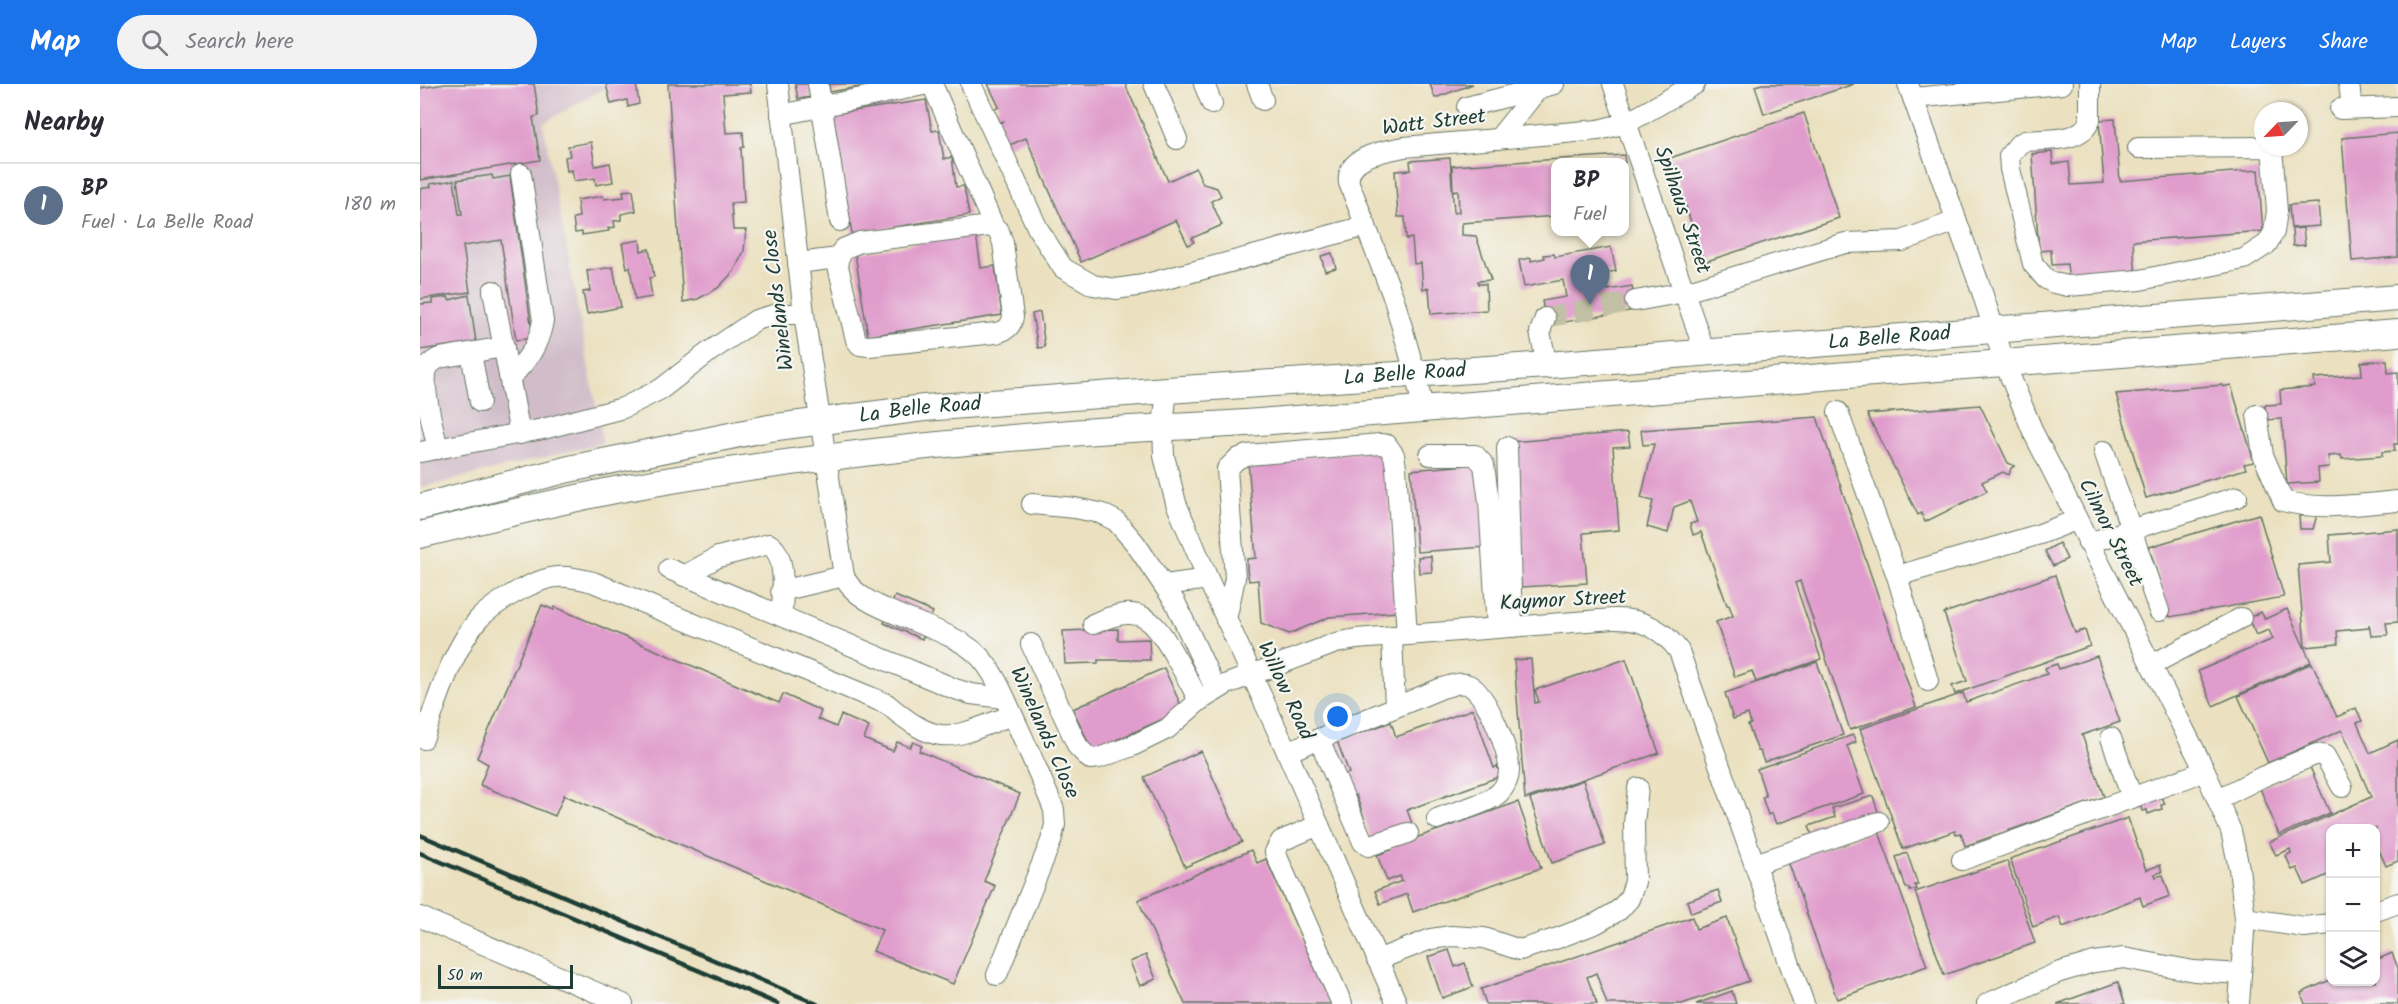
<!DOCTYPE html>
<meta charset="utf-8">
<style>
:root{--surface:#fff;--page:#f2f2f3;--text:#2b2b33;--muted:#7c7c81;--line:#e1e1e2;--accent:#1a73e8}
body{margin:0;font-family:Kalam,sans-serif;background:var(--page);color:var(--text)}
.controls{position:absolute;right:18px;bottom:18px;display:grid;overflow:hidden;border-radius:12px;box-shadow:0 2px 4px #0004}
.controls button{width:54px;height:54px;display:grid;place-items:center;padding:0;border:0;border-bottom:2px solid var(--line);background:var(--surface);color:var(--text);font:30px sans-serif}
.compass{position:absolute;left:1834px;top:18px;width:54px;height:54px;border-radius:50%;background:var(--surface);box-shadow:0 2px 4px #0004;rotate:245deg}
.scale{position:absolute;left:18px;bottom:15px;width:135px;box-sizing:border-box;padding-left:6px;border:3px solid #1f3d34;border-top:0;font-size:16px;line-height:21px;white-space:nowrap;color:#1f3d34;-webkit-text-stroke:4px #f6f6f2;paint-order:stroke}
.you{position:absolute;left:918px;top:633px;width:21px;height:21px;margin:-15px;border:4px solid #fff;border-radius:50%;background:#1a73e8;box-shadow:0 0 0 9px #1a73e833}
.badge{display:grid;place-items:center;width:39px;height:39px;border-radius:50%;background:var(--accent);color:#fff;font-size:20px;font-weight:700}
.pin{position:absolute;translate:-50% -50px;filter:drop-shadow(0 2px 3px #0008)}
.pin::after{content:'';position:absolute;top:32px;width:21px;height:18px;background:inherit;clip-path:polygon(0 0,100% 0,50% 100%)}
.popup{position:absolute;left:1131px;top:74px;width:78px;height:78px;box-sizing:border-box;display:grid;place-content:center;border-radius:12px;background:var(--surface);filter:drop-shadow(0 2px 4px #0005);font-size:20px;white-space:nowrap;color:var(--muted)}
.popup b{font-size:22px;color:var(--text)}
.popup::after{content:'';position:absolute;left:50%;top:100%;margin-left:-12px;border:12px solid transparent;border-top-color:var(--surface)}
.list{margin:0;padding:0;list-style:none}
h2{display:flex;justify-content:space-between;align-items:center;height:78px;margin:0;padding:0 24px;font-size:26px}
h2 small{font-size:20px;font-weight:400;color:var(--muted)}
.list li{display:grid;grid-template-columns:39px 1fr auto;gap:18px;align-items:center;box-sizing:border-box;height:84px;padding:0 24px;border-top:2px solid var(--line)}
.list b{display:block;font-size:22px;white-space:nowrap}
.list p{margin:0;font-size:20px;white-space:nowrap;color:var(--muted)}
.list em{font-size:20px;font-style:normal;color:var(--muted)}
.icon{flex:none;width:33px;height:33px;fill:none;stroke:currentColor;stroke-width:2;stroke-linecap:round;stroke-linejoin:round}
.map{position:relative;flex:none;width:1978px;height:920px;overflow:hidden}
header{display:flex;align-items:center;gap:36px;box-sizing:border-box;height:84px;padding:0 30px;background:var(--accent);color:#fff}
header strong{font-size:28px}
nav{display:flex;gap:33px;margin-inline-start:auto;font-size:21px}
.search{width:420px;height:54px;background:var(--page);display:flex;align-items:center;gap:15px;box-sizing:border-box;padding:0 21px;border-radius:33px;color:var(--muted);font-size:22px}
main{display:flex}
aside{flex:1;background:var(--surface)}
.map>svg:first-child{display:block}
</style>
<header>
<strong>Map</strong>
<div class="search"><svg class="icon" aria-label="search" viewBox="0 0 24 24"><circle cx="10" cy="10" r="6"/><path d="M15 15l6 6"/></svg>Search here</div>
<nav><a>Map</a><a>Layers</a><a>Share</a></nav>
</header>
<main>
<aside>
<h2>Nearby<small></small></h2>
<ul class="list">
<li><span class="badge" style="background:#5c6f8a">1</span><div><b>BP</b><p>Fuel · La Belle Road</p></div><em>180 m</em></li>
</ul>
</aside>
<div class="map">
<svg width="1978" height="920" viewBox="0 0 1978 920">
<rect width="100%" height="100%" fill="#f6f6f2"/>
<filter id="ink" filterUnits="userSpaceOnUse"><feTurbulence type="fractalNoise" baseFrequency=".0167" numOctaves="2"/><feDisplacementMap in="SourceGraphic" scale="12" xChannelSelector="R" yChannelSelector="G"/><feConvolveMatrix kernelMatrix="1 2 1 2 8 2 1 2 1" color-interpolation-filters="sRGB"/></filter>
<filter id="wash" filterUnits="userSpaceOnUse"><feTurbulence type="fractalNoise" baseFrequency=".008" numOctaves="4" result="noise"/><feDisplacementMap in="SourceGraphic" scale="24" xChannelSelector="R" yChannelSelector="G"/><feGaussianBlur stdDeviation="1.35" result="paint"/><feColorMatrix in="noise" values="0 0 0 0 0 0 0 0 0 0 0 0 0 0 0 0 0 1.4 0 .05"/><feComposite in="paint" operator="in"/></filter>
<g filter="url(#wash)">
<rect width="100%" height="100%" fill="#ebe1c0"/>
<polygon fill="#d1bdc9" points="0,0 192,0 123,39 183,359 0,404"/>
<g id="blocks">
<g fill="#e09ccc">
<polygon points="25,0 114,0 119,32 113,33 120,76 0,96 0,4"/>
<polygon points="186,0 216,0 219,20 208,23 207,16 191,20"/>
<polygon points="248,0 330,0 331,8 303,10 306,49 323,48 324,63 321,64 324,118 311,119 313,146 326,146 324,167 314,187 298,204 278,215 263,218"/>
<polygon points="375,0 389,0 391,13 378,15"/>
<polygon points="409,0 450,0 450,1 410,8"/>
<polygon points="568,0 705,0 748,97 776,84 783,100 797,104 801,112 791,117 802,141 772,154 774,158 768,161 756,136 661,178 606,54 585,63 576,41 585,37 576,39 570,27 579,23"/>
<polygon points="1010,0 1053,0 1015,14"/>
<polygon points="1342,0 1434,0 1344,30 1335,2"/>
<polygon points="506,16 512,47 519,46 524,75 532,73 536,103 544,102 549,131 432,150 413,30"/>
<polygon points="1384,29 1419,134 1284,178 1250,74"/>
<polygon points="1695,35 1700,97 1838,86 1843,147 1713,157 1716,194 1649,199 1647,180 1632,181 1631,166 1619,167 1612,70 1632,68 1633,80 1649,78 1651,101 1684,99 1679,36"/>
<polygon points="1978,49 1978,173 1932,177 1922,54"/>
<polygon points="171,58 175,82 190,79 193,98 176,101 175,94 154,97 152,86 147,87 145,73 150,72 148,62"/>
<polygon points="1204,71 1205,79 1136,79 1136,132 1042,139 1042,151 1056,152 1071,196 1058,197 1058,200 1066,200 1067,226 1011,230 1009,204 1003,205 1001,179 994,180 992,154 986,155 985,133 978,133 975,87 991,86 990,77 1030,74 1034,129 1039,128 1038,106 1033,107 1032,82"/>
<polygon points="72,91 73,95 90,92 113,254 96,256 81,156 43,162 50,208 0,215 0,105 11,103 10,100 34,96 39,130 42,130 37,96"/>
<polygon points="213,106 216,127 201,130 201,136 194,137 195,143 188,144 189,147 162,151 162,148 155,149 153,134 159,133 157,116 183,112 184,115 204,113 203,107"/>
<polygon points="1898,119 1900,142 1871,144 1869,121"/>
<polygon points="1883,144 1885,161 1873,162 1872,145"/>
<polygon points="556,150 561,184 575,182 582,231 448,252 435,169"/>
<polygon points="220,156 221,167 229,165 234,193 229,194 232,213 215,216 210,183 207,184 202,159"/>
<polygon points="1191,163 1196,187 1185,189 1188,206 1212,202 1216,226 1127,241 1122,217 1146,213 1143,196 1104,203 1099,176 1111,174 1111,177 1125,174 1124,171 1134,170 1135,173"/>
<polygon points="912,169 916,184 905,187 901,172"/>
<polygon points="193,183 201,223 167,230 163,208 170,207 167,187"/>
<polygon points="49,211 56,258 0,266 0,220 12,219 12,215 28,213 29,216"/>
<polygon points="620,228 625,263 618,264 612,230"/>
<polygon points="1967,276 1968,289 1978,288 1978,360 1974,360 1975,367 1962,368 1962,372 1922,375 1921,371 1908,372 1909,383 1898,384 1899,398 1867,400 1862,335 1846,336 1845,321 1861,320 1860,306 1895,303 1894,294 1942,291 1941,278"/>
<polygon points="1802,301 1803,303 1811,301 1834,378 1824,380 1826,385 1726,414 1696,310"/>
<polygon points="1560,321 1588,379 1595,382 1591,384 1589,391 1583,388 1562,398 1567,407 1505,438 1501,429 1498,431 1447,330"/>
<polygon points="1397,333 1496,623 1430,646 1380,497 1375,499 1401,575 1336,598 1332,587 1315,593 1296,538 1313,532 1309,521 1307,521 1281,448 1273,451 1270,440 1277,438 1270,417 1254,423 1248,449 1227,443 1233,417 1221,414 1234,360 1223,361 1221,346"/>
<polygon points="1208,348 1210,362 1193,363 1199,446 1163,449 1167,499 1101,503 1090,358"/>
<polygon points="965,366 978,528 909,533 869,550 841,539 838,496 829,497 827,486 827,475 836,474 828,377"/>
<polygon points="1059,380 1065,463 997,468 991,386"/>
<polygon points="1839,430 1864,513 1750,533 1729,463"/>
<polygon points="1897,431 1893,445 1880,445 1879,432"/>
<polygon points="1978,445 1978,538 1966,539 1968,551 1951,552 1949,540 1949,544 1917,547 1918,560 1885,563 1878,481 1911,478 1909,451"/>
<polygon points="1639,459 1647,475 1633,482 1625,467"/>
<polygon points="1011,472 1012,488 999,489 998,473"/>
<polygon points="1635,491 1655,549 1665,546 1670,562 1535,610 1532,602 1547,597 1524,529"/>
<polygon points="475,512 513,528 502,555 464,539"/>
<polygon points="122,521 134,526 135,523 359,619 363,610 401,627 398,635 416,643 421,631 449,643 444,655 473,667 477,658 490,663 493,658 502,662 499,667 600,710 564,797 575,802 533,900 453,867 462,846 144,711 135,732 60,701 68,680 57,674"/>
<polygon points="1867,525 1891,578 1793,622 1778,587 1853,555 1849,546 1836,551 1828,534 1841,528 1845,535"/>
<polygon points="698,545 698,556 729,555 730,576 678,576 678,579 645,580 643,547"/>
<polygon points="1677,572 1700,638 1662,651 1684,713 1545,762 1541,749 1536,750 1535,747 1483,765 1440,645 1543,609 1546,618 1627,590 1625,584 1637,580 1639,585"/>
<polygon points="1111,575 1115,619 1119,618 1115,606 1206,575 1239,669 1105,715 1094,576"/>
<polygon points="1397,578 1423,651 1344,678 1340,667 1338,667 1328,641 1331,640 1328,630 1313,635 1305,609"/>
<polygon points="1892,579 1917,633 1936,624 1942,637 1937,639 1950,669 1978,656 1978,777 1966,782 1959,766 1956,767 1956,744 1910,744 1910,790 1885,801 1877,784 1872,786 1866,772 1871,769 1870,765 1856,771 1849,758 1951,713 1922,646 1848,679 1818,612"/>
<polygon points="744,584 763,626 672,667 653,625"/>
<polygon points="1053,625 1074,684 1077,682 1081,692 987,726 993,742 952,756 936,711 932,713 924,691 929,689 917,657 971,638 976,653"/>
<polygon points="1433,651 1436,658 1427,662 1444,710 1356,740 1352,729 1348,731 1342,713 1346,712 1337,685"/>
<polygon points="781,667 822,758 765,783 724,693"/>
<polygon points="1890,683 1910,729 1859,751 1840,704"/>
<polygon points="1163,696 1185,761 1132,779 1110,715"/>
<polygon points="1740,708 1745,720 1741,721 1742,725 1728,730 1727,726 1722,727 1719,716"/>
<polygon points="1453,712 1458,728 1392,751 1389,742 1415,733 1412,724"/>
<polygon points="1098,718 1121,784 993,828 987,810 960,820 955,807 982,797 980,792 967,797 957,771 971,766 970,763"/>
<polygon points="1708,734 1726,786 1740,781 1742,788 1735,790 1736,793 1743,791 1750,812 1723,822 1720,813 1643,843 1639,833 1613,843 1590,775"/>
<polygon points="1458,745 1507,882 1417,915 1368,777"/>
<polygon points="831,766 837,779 846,775 911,920 765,920 718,816"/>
<polygon points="1487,769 1498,801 1495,801 1497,805 1490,807 1489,804 1486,804 1476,773"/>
<polygon points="1587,777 1615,859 1524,891 1495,808"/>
<polygon points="1298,806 1302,818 1271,829 1267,817"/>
<polygon points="1272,833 1276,845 1307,834 1329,897 1262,920 1187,920 1176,889 1167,893 1177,920 1066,920 1061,905"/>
<polygon points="1029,866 1035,883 1045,879 1053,903 1022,914 1008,873"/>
<polygon points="1972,869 1978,884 1978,920 1885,920 1881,909 1910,896 1956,898 1956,876"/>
<polygon points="726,871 736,895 720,902 710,878"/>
<polygon points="1698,898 1705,920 1637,920"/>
<polygon points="1312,907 1316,920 1276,920"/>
</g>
</g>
</g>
<g filter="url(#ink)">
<use href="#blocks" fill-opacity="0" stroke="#667665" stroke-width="1.5"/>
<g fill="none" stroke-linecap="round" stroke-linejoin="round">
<polyline stroke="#c2c0a4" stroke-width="20" stroke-dasharray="20 10" stroke-linecap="butt" points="1125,234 1215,217"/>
<defs>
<g id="minor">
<path d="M358,0L384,230L424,492C438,529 526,539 558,571C575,588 584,613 594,634C608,665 622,695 634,726L635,741L631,757L577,891"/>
<polyline points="398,0 420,137"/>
<polyline points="512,0 574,143"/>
<polyline points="551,0 618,145 643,184 673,201 696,205 723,201 946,142"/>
<polyline points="734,0 757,55"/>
<polyline points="784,0 792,20"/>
<polyline points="837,0 843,16"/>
<polyline points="1193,0 1285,269"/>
<polyline points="1488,0 1562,208 1585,280 1614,350 1785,687 1811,747 1819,784 1825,834 1819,920"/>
<path d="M1670,0V36C1662,59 1625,55 1605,57L1599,60L1589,72L1590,85L1613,180L1626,195L1634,199L1648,202L1720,196L1824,175L1847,160L1854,148L1857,127L1852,63L1718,64"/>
<polyline points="1929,0 1932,24"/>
<polyline points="1493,14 1642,0"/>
<polyline points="1047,23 1134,0"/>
<polyline points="1920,25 1978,23"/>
<polyline points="361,31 508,0"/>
<polyline points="1078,55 1118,5"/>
<path d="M570,142L579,147L583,159L593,233C591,243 587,246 576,249L449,262L440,261L436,256L417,178L423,165L440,158Z"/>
<polyline points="378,179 410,175 417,178"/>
<polyline points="73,207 100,350"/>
<polyline points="1215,217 1265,208 1425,159 1482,157 1536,137"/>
<polyline points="1125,234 1120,248 1127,281"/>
<polyline points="51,269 60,318"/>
<path d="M90,294C108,275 118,263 123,237L101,90"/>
<polyline points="747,306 743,342 744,372 756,419 788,495 867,668 977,920"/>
<path d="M1003,324L995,289L974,215L929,99C925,72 965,67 984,63L1178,46L1207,39L1275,0"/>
<polyline points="1418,328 1477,492 1508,597"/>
<path d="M1837,331L1843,371L1863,417C1899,427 1941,420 1978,417"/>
<polyline points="1087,363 1092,543"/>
<path d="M18,365C14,346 0,300 8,283C11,278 14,277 19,274L84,263"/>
<polyline points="1684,367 1739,527"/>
<polyline points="0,368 123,345 203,324 241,305 289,268 336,236 357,230 384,230"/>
<polyline points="1010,371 1055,371 1064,381 1069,418 1077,544"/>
<polyline points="612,420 655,424 680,429 696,437 715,459 755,518 796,606"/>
<polyline points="1668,459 1817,413"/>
<polyline points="249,485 535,605 551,610 584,614"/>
<path d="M264,492L298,473L349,460C368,471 362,513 362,532"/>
<polyline points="1477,492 1620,450 1656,436"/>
<polyline points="745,501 788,495"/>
<polyline points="361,507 424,492"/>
<polyline points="806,536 815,494 807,385 817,375 827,371 960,360 967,361 974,371 976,383 987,551"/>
<path d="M673,540C718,519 732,531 754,571C763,586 771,601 779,617"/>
<polyline points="972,552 975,623"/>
<path d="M611,560L658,663L670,675L679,674L712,662L747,645L779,617L807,600L916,559L936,555L1193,535C1221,534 1243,545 1259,567L1384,920"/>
<polyline points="1731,581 1821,534"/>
<polyline points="1691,654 1712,714"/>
<path d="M3,655C18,617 30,570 57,537C67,525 84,515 98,507C129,491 140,489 173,498L467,620C521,666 531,654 592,631"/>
<polyline points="899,655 943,758 948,762 988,749"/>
<path d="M867,668L1022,604C1031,602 1041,597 1049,601C1067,610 1090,668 1089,687C1089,694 1085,703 1080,708C1069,720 1033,728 1017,735"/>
<polyline points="1798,715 1842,693 1897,670 1905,672 1922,703"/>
<polyline points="899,741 861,757 855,768 922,920"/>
<polyline points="1542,776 1785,687"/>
<polyline points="1335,780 1459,738"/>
<polyline points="1956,827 1978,819"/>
<polyline points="0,833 203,920"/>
<polyline points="1825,834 1884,843 1910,840"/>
<polyline points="957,876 1011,855 1031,852 1064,854 1100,866 1138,854 1177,839 1199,826 1209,815 1215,798 1214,739 1218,704"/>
<polyline points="1567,920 1637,889 1674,878 1704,874 1774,887 1821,890"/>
</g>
<g id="major">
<path id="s1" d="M0,423L149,385L349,344L504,324L747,306L1127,281L1978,214"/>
<path d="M0,451C65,435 130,419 195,406C346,378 499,361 651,349C718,343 785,343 851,337C1227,305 1602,278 1978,249"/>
</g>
</defs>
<use href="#minor" stroke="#667665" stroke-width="22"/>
<use href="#major" stroke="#667665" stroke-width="28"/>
<use href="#minor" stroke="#fff" stroke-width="20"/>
<use href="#major" stroke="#fff" stroke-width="26"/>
<g stroke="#1f3d34" stroke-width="4.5">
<polyline points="0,751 397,920"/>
<polyline points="0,769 358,920"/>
</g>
</g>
</g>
<g text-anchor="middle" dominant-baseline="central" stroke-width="4.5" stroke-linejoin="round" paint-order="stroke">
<g font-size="21" fill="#1f3d34" stroke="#f6f6f2">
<text transform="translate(1014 39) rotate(-7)">Watt Street</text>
<text transform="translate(1262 126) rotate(71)">Spilhaus Street</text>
<text transform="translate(359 216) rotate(-97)">Winelands Close</text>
<text stroke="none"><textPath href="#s1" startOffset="1482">La Belle Road</textPath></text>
<text stroke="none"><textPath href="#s1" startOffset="996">La Belle Road</textPath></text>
<text stroke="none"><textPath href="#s1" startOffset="510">La Belle Road</textPath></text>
<text transform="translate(1690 449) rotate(63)">Cilmor Street</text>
<text transform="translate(1143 517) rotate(-3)">Kaymor Street</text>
<text transform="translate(865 607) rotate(65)">Willow Road</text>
<text transform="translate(624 649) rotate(66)">Winelands Close</text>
</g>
</g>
</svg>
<div class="controls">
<button>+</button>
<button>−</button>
<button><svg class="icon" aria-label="layers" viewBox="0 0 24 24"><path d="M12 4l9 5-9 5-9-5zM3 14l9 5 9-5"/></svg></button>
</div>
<svg class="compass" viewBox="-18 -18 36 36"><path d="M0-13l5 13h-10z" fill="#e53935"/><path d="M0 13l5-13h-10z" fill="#7c7c81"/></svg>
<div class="scale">50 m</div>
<div class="you"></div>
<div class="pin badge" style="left:1170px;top:221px;background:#5c6f8a">1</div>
<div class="popup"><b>BP</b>Fuel</div>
</div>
</main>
